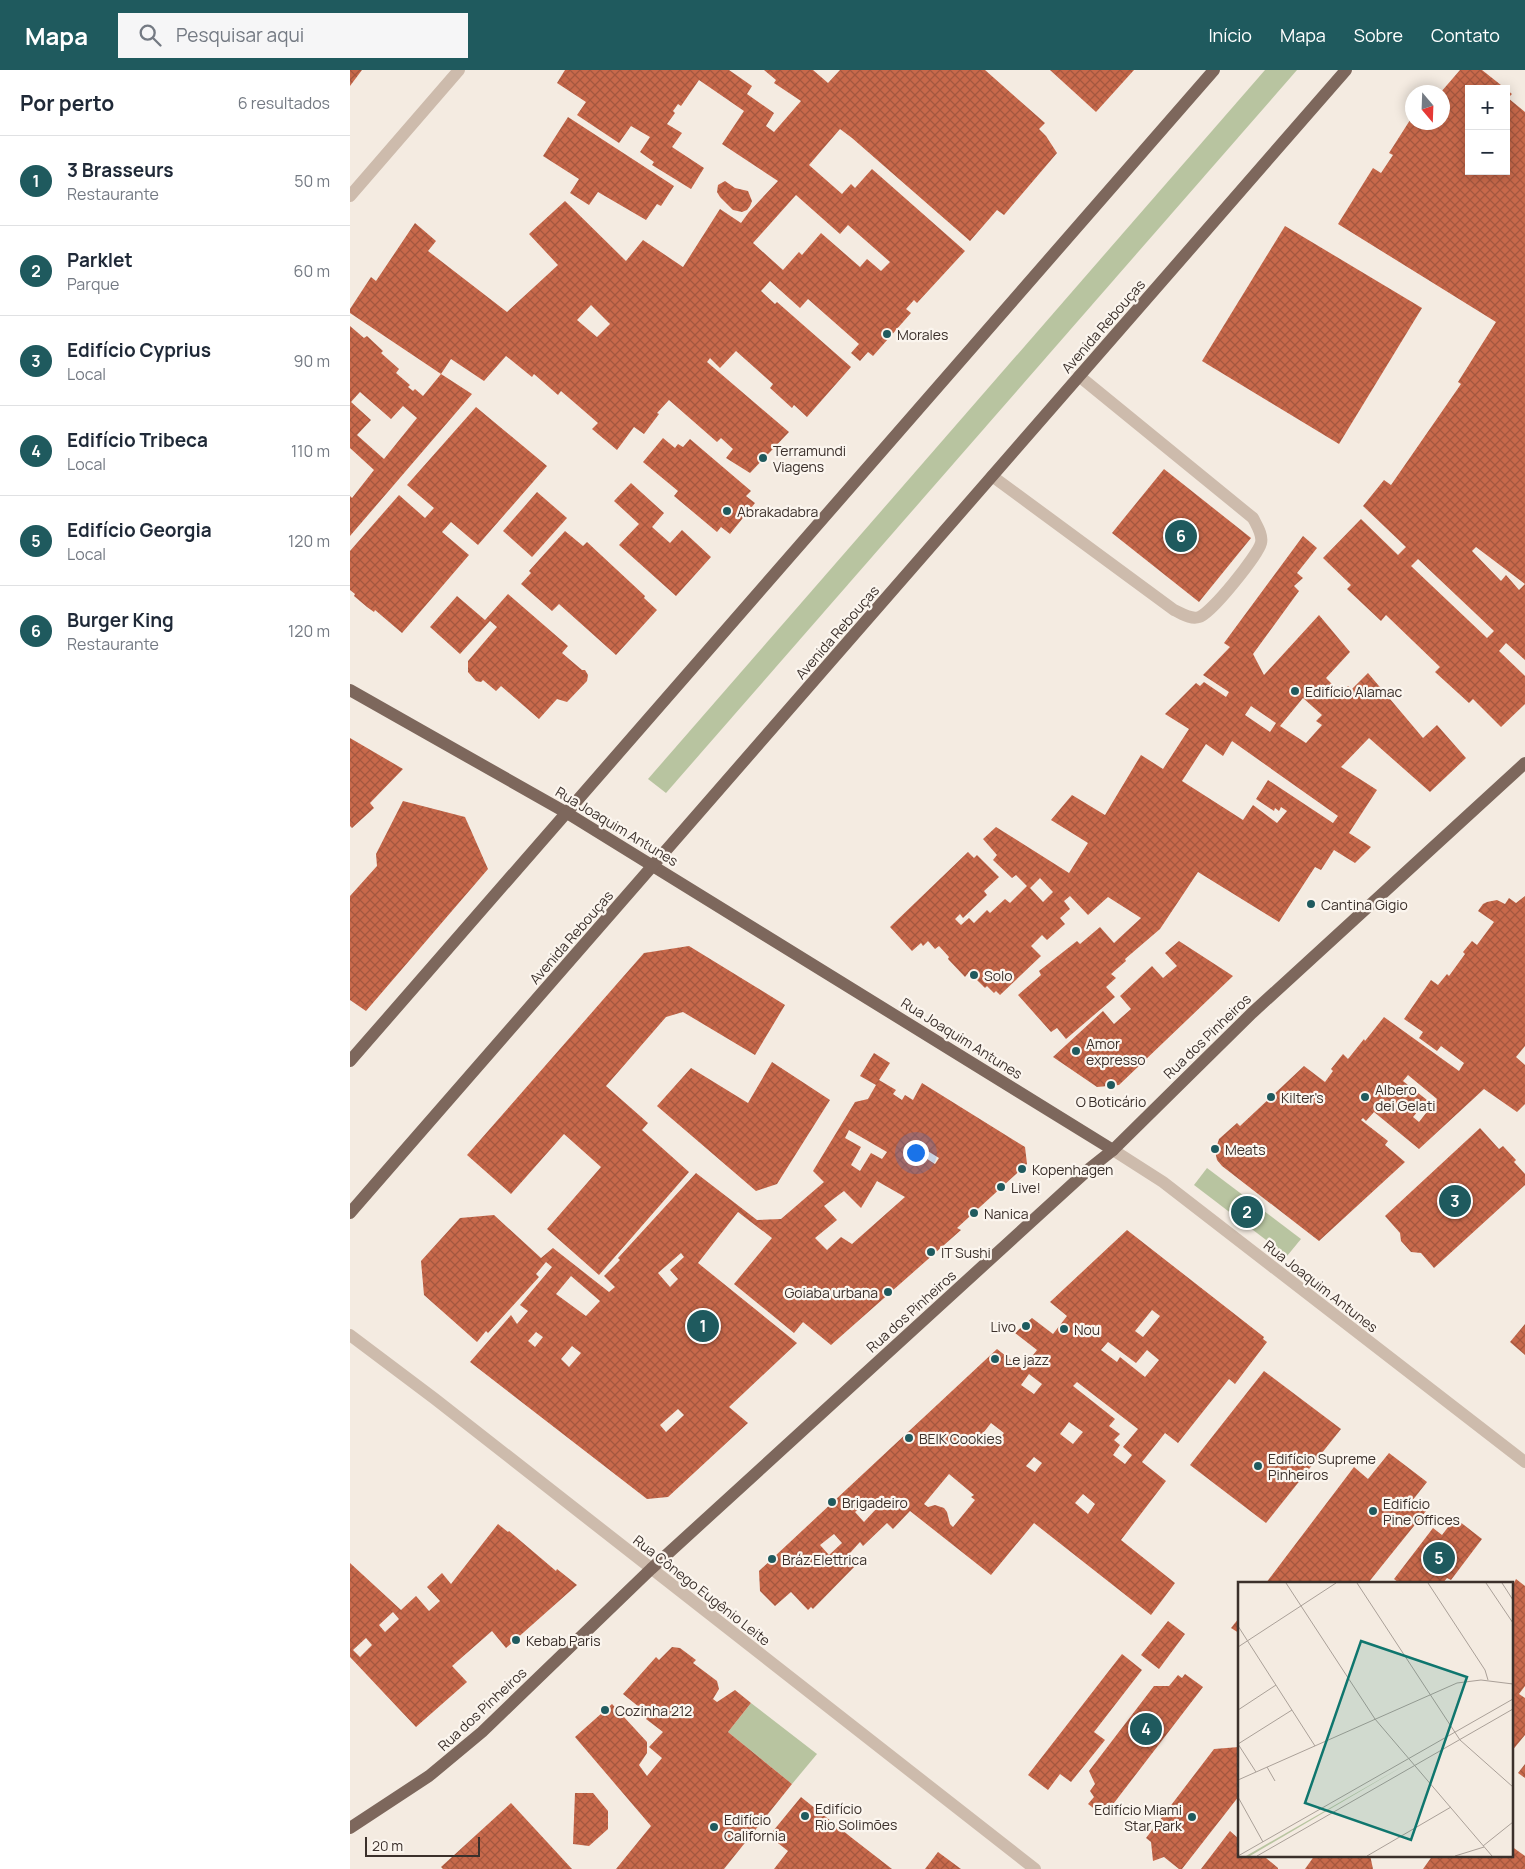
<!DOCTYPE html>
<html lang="pt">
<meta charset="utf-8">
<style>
:root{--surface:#fff;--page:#f6f6f7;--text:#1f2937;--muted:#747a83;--line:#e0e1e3;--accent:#1f5a5e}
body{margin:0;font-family:Manrope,sans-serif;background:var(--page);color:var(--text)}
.controls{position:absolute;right:15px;top:15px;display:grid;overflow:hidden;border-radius:0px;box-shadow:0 2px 12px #0003}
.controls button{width:45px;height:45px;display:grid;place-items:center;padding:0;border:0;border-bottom:1px solid var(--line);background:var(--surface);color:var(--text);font:25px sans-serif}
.compass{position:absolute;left:1055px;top:15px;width:45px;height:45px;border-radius:50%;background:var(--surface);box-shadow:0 2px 12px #0003;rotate:161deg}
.scale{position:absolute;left:15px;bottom:12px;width:115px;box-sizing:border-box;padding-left:5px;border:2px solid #3b302b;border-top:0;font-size:14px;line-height:18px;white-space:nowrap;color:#3b302b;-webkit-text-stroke:4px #fbf5ee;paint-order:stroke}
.you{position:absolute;left:565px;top:1082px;width:18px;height:18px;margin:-12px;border:4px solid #fff;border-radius:50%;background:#1a73e8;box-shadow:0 0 0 8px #1a73e833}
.badge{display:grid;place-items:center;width:32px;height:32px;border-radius:50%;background:var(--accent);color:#fff;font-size:16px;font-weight:700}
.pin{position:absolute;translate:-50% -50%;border:2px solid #fff;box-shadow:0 1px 5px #0006}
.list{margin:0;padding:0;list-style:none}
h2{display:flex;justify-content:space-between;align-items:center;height:65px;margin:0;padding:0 20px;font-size:21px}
h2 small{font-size:16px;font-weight:400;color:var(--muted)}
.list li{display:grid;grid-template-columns:32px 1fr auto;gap:15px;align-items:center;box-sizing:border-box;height:90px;padding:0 20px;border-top:1px solid var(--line)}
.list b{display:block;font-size:19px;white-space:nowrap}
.list p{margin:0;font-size:16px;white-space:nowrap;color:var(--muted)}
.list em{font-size:16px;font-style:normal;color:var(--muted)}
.icon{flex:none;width:28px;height:28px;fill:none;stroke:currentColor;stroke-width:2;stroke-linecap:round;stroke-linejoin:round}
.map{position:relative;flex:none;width:1175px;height:1799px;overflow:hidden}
header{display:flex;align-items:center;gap:30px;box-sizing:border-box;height:70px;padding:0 25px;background:var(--accent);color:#fff}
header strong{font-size:24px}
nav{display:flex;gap:28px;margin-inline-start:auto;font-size:18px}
.search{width:350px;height:45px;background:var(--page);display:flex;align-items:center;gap:12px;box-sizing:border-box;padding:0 18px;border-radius:0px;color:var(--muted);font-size:19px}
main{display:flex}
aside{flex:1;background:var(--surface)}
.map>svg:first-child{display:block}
</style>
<header>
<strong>Mapa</strong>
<div class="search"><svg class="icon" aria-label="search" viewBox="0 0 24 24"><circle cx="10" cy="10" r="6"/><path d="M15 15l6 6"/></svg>Pesquisar aqui</div>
<nav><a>Início</a><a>Mapa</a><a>Sobre</a><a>Contato</a></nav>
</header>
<main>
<aside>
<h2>Por perto<small>6 resultados</small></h2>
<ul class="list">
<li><span class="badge">1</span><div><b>3 Brasseurs</b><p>Restaurante</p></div><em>50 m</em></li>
<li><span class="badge">2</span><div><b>Parklet</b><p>Parque</p></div><em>60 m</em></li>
<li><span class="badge">3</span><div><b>Edifício Cyprius</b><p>Local</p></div><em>90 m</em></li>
<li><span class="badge">4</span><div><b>Edifício Tribeca</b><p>Local</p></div><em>110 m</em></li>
<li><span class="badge">5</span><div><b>Edifício Georgia</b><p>Local</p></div><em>120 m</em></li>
<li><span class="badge">6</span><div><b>Burger King</b><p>Restaurante</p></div><em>120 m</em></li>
</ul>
</aside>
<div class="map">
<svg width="1175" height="1799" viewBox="0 0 1175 1799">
<defs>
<pattern id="building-cross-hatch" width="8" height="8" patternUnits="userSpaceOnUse" patternTransform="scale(1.25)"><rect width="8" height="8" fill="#c8694b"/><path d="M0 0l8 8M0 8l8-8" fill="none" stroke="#a4573f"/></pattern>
</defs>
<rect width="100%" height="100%" fill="#f4ebe1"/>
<g fill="#b8c4a0">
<polygon points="915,0 947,0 316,723 298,709"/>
<polygon points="857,1098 951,1169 937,1186 844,1115"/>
<polygon points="401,1633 467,1684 442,1714 378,1662"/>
</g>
<g fill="url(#building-cross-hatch)" fill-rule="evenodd">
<polygon points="0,0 12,0 0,16"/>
<path d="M215,0H379L402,16L397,24L424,43L416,56L424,62L451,31L424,13L426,10L414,0H463L478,13L490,0H635L695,53L689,59L696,66L707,83L654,145L647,140L620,171L502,68L490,59L459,95L492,124L501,114L505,118L522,99L615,181L567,233L564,230L556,239L561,243L523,286L518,282L510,291L501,283L509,274L458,229L450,238L420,211L411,221L425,234L427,232L501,297L457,347L444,335L442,338L420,318L423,314L386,281L370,298L360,288L357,292L439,362L400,403L376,388L383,379L371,368L367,372L319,330L307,343L309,344L294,364L284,357L267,380L242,359L248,353L211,321L208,325L184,304L182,307L156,286L134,311L101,289L91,304L122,324L0,466V426L2,428L24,400L0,378V256L14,268L17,266L33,281L31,283L49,299L46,303L60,315L58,317L63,321L65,319L73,326L91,304L0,243V239L21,207L26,211L65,153L86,171L78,181L157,242L208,195L179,164L215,131L276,191L293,170L333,197L370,139L391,153L399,142L428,111L372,74L394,41L349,10L331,36L328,34L323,41L325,43L317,54L332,63L322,77L354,98L341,119L302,95L304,92L290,82L300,67L281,56L269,73L227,45L236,32L207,13ZM446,125L490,164L498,155L540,192L531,201L517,189L510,197L471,163L452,185L449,182L433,200L403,173ZM241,235L260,254L247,267L227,250ZM10,322L41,349L53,336L67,348L34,389L7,365L21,350L1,332Z"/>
<polygon points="700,0 784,0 746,42"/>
<path d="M1110,0H1132L1156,19H1119V101H1156V19L1162,24L1158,28L1175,42V590L1156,573L1149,581L1175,606V634L1151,657L1123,629L1119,633L1085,602L1090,597L1036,545L1031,551L997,519L1001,515L973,488L1011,449L1048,485L1056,477L1013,436L1034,410L1041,415L1111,314L1108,312L1146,252L988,154L1023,98L1031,103L1043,85L1039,83L1062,47V52H1092V22H1091ZM1126,477L1175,514L1169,520L1156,505L1151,511L1122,481ZM1068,489L1144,561L1137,568L1061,496Z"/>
<polygon points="218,47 324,116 311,136 307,134 296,150 248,122 239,135 220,123 229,109 193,86"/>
<polygon points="375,111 385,118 398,121 402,131 400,136 397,140 392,142 383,140 370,127 367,122 368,115"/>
<polygon points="935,156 1072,238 989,374 852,291"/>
<polygon points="126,337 197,396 128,475 101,452 92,462 119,485 52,563 25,540 24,542 17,537 4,526 5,524 0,520 0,481 49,425 75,448 84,438 57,415"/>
<polygon points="313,368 325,378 328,374 333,377 340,369 401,421 396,426 405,433 380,464 371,457 367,462 324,426 328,421 293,392"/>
<polygon points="814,399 901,468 849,532 762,463"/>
<polygon points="281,413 314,443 302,457 320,473 332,460 361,487 326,526 269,475 289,454 264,431"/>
<polygon points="187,422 217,448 182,487 153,461"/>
<polygon points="215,461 233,476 237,472 295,526 294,528 307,540 266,585 209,534 202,541 171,514 181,503 179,501"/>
<path d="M953,466L967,478L947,503L953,508L944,516L949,521L903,584L914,605L969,545L1000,582L976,608L991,623L998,616L1002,619L1018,603L1073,668L1087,655L1116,688L1080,722L1019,668L991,697L1027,720L999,763L1021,777L1005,793L984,780L971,800L965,797L929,852L848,802L810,859L775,889L776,891L761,904L766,908L756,917L765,927L716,969L707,958L701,962L668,925L691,905L689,901L727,871L730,874L750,857L764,873L791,848L758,827L738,845L720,826L714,831L720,839L710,848L715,854L697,870L692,865L681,876L691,886L650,925L646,921L644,923L637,916L635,918L619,902L615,907L598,889L599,887L589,876L585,879L578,871L573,876L571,873L562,881L540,857L618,782L624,788L627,785L649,807L634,821L637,825L613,848L610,844L605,849L611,855L619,848L624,853L637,840L640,843L655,829L660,833L677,816L666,805L662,808L643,790L647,785L633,769L646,757L719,803L738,773L701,750L722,725L755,745L791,685L813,699L839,659L815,644L846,613L850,616L854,612L876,627L879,622L853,605L880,577L874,573ZM953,628L972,645L966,651L972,655L956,673L930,656ZM901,636L926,653L920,662L895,645ZM882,671L988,746L983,753L918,710L906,729L924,741L925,738L929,741L931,737L937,741L927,753L903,735L893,750L832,711L856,674L873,686ZM690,808L703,822L693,832L680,818Z"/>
<polygon points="158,524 218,576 212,583 232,600 235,600 238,605 237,611 217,632 207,629 189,649 151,616 146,621 133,610 131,612 126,611 118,602 118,591 147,557 140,551 110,584 80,557 107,526 135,550"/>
<polygon points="0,668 53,699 20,733 24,738 2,758 0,756"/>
<polygon points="53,731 115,747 138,799 16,941 0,930 0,826 27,796 26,784"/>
<path d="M1175,826V976L1166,987L1175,995V1034L1167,1042L1134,1019L1069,1079L1024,1042L1016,1051L1013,1048L1011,1050L1038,1071L1035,1075L1055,1092L969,1171L872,1096L867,1090L865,1081L869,1069L887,1053L890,1056L954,996L975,1012L983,1001L981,999L993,984L998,989L1014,969L1015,971L1034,947L1109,1001L1114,993L1091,976L1087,981L1069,968L1073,962L1054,949L1081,910L1088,915L1097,904L1099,906L1115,884L1113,882L1122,871L1127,875L1144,852L1128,841L1133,834L1137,832L1147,830L1155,834L1159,828L1166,833ZM1058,1005L1087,1029L1069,1052L1063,1047L1077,1030L1053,1011Z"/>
<polygon points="829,871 883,906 769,1015 747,1017 703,987 753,941 764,954 781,939 770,926 802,896 813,908 827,896 815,883"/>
<polygon points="339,876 435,935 405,985 333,942 316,947 256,1016 298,1053 292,1060 339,1102 249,1205 197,1159 251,1097 214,1064 161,1124 117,1085 294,883"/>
<path d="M524,983L540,993L529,1010L546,1020L543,1024L552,1030L555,1025L563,1030L572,1013L675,1077L677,1094L607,1158L611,1160L481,1275L453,1252L444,1263L384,1214L422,1168L388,1142L348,1193L447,1273L379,1337L398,1353L318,1427L297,1429L120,1292L161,1245L167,1254L178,1241L170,1235L202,1197L196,1192L186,1204L189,1207L138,1263L136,1261L127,1272L74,1225L71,1191L110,1148L144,1145L191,1188L203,1178L259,1222L265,1217L254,1206L270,1190L268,1188L346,1103L407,1150L431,1149L474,1112L463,1101L505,1032L518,1029L526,1015L510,1006ZM499,1060L537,1082L532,1089L521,1083L510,1101L501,1095L511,1077L495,1068ZM563,1072L589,1088L585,1094L560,1078ZM527,1111L555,1127L502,1174L491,1167L477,1180L465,1168L487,1150L474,1136L494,1121L511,1138ZM331,1183L334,1187L320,1200L328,1209L320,1217L308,1203ZM221,1206L250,1231L236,1246L206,1224ZM186,1262L193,1267L185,1277L178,1271ZM222,1276L231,1283L219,1297L211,1289ZM328,1339L334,1345L316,1362L310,1355Z"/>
<polygon points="422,992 480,1030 427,1114 406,1121 307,1036 341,998 398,1033"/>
<polygon points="1130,1058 1149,1079 1153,1076 1166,1090 1164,1092 1175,1104 1175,1115 1084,1198 1071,1183 1061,1182 1051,1171 1050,1163 1035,1146"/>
<path d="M777,1160L914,1267L913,1269L917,1272L885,1314L879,1309L828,1373L815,1363L792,1392L816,1411L771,1470L825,1513L801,1545L684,1453L641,1505L560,1441L543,1459L537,1453L513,1476L510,1472L500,1483L509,1492L463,1539L461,1537L458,1540L441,1522L425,1536L410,1521L409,1501L647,1279L672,1299L687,1280L665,1263L682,1248L703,1264L717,1246L700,1232ZM802,1240L810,1246L793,1267L785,1261ZM758,1272L786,1293L797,1280L809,1290L795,1307L770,1287L767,1292L751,1280ZM679,1304L692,1314L684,1324L671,1315ZM727,1312L788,1359L773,1377L782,1385L775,1394L763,1385L770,1375L764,1370L770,1364L759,1356L765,1349L723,1316ZM719,1352L733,1362L723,1374L710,1364ZM641,1353L654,1363L647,1372L634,1362ZM684,1387L692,1393L685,1402L676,1396ZM599,1404L624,1425L621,1427L625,1430L603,1457L600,1454L597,1442L594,1438L585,1435L578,1437L574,1434ZM733,1424L745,1434L738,1444L725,1433ZM519,1430L526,1439L514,1452L505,1442ZM484,1464L492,1473L479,1485L470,1475Z"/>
<polygon points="1175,1254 1175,1285 1160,1272"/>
<polygon points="914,1301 991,1359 916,1453 840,1395"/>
<polygon points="1039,1383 1077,1412 1062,1431 1076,1441 1018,1513 916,1513 1004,1397 1018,1409"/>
<polygon points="1105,1448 1132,1469 1101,1510 1097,1508 1093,1513 1049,1513 1044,1509 1083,1458 1092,1465"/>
<path d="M148,1454L158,1462L159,1461L206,1501L207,1499L227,1515L156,1578L142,1561L102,1596L117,1612L66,1657L0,1587V1493L51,1540L66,1526L79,1541L90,1531L77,1517L92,1503L101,1514ZM43,1542L49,1549L35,1562L29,1555ZM16,1568L22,1575L10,1587L3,1580Z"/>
<polygon points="1166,1509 1175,1516 1175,1616 1169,1624 1175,1628 1175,1665 1161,1682 1161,1513 1159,1513 1160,1511 1164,1513"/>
<polygon points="889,1548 889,1563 881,1558"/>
<polygon points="818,1551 835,1564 809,1599 791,1585"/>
<polygon points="322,1577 330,1578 346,1590 343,1593 367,1611 369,1619 363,1629 367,1632 385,1620 401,1633 378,1662 442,1714 374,1799 266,1799 301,1756 225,1667 262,1634 297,1672 297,1683 289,1695 297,1706 312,1688 299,1677 313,1662 296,1649 299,1645 273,1624 306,1587 309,1590"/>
<polygon points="772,1584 792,1600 744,1662 755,1670 721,1712 710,1704 698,1720 678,1705"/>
<polygon points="835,1604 853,1617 754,1746 738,1734 744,1727 740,1721 745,1714 739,1701 804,1616 819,1616 828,1605 832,1608"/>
<polygon points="889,1677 889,1726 832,1799 829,1799 814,1787 803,1791 801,1772 796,1768 864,1679"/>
<polygon points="1175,1694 1175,1708 1168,1703"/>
<polygon points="225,1723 243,1723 258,1741 258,1759 239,1776 223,1774"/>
<polygon points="451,1727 502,1768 542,1799 424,1799 438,1781 419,1766"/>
<polygon points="161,1733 222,1799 93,1799 91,1797"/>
<polygon points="880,1761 889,1769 889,1785 918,1785 916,1788 928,1798 928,1799 851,1799"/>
<polygon points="1161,1776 1175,1786 1175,1799 1073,1799 1083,1785 1161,1785"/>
<polygon points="588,1782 611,1799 575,1799"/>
<polygon points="965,1785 1020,1785 1023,1799 955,1799"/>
</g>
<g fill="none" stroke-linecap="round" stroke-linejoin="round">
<g stroke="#cdbbac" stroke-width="12">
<polyline points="0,126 109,0"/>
<path d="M642,406L824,540C831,543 841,550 849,547C861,544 908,485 911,473C913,465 907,456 903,448L729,306"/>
<polyline points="763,1080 813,1112 1175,1392"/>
<polyline points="0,1265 85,1329 685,1799"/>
</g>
<g stroke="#7d675c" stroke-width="12">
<polyline points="0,620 217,743 763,1080"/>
<polyline points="0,991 864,0"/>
<polyline points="0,1143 996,0"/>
<polyline points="0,1758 79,1706 132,1662 301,1499 739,1099 763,1080 902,943 1175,693"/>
</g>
</g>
<g fill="#1f5a5e" stroke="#fbf5ee" stroke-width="2">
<circle cx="537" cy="264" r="5"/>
<circle cx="413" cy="388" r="5"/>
<circle cx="377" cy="441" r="5"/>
<circle cx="945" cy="621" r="5"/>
<circle cx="961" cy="834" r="5"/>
<circle cx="624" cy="905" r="5"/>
<circle cx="726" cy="981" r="5"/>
<circle cx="761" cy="1015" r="5"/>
<circle cx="921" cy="1027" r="5"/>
<circle cx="1015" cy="1027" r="5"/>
<circle cx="865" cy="1079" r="5"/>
<circle cx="672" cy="1099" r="5"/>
<circle cx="651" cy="1117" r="5"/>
<circle cx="624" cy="1143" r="5"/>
<circle cx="581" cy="1182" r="5"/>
<circle cx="538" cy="1222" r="5"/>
<circle cx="676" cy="1256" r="5"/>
<circle cx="714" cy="1259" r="5"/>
<circle cx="645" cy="1289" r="5"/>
<circle cx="559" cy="1368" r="5"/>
<circle cx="908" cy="1396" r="5"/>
<circle cx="482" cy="1432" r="5"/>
<circle cx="1023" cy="1441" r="5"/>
<circle cx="422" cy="1489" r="5"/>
<circle cx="166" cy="1570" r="5"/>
<circle cx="255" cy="1640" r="5"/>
<circle cx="455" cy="1746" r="5"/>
<circle cx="842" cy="1747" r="5"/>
<circle cx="364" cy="1757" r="5"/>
</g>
<g text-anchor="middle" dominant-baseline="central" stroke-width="4.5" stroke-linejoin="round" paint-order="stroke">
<g font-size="14" fill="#3b302b" stroke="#fbf5ee">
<text transform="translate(753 256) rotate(-49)">Avenida Rebouças</text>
<text transform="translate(487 562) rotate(-49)">Avenida Rebouças</text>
<text transform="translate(267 756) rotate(31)">Rua Joaquim Antunes</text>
<text transform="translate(221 867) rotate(-49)">Avenida Rebouças</text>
<text transform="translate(857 966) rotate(-44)">Rua dos Pinheiros</text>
<text transform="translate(612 968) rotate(32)">Rua Joaquim Antunes</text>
<text transform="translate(971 1216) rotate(38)">Rua Joaquim Antunes</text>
<text transform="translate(561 1241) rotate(-42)">Rua dos Pinheiros</text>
<text transform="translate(352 1520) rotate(38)">Rua Cônego Eugênio Leite</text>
<text transform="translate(132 1639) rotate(-43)">Rua dos Pinheiros</text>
</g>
<g font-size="14" fill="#3b302b" stroke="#fbf5ee" text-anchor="start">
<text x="547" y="264">Morales</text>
<text x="423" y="380">Terramundi<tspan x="423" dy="16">Viagens</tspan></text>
<text x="387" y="441">Abrakadabra</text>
<text x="955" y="621">Edifício Alamac</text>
<text x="971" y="834">Cantina Gigio</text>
<text x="634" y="905">Solo</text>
<text x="736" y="973">Amor<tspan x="736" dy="16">expresso</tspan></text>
<text x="1025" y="1019">Albero<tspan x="1025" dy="16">dei Gelati</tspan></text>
<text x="931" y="1027">Kilter's</text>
<text x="761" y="1031" text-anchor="middle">O Boticário</text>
<text x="875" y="1079">Meats</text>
<text x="682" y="1099">Kopenhagen</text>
<text x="661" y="1117">Live!</text>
<text x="634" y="1143">Nanica</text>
<text x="591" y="1182">IT Sushi</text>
<text x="528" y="1222" text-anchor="end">Goiaba urbana</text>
<text x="666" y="1256" text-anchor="end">Livo</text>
<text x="724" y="1259">Nou</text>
<text x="655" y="1289">Le jazz</text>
<text x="569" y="1368">BEIK Cookies</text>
<text x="918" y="1388">Edifício Supreme<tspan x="918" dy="16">Pinheiros</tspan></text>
<text x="492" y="1432">Brigadeiro</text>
<text x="1033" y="1433">Edifício<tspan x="1033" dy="16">Pine Offices</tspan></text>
<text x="432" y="1489">Bráz Elettrica</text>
<text x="176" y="1570">Kebab Paris</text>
<text x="265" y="1640">Cozinha 212</text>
<text x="465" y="1738">Edifício<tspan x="465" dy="16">Rio Solimões</tspan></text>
<text x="832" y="1739" text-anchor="end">Edifício Miami<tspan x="832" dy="16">Star Park</tspan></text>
<text x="374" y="1749">Edifício<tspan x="374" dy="16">California</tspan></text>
</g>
</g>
<g transform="translate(888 1512)">
<rect width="275" height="275" fill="#f4ebe1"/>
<path d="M167,183L12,274H8Z" fill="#b8c4a0"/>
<path fill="none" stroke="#aaa098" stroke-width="1" d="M48,1L137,137M119,1L222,158L275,205M190,1L247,88L250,98M248,1L275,41M264,1L275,18M0,44L77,164M0,65L98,1M0,128L38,103M137,137L254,274M0,162L54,128M0,162L18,190M29,185L37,199M0,198L219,101L243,98L275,102M0,215L25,260M245,264L275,240M0,274L275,117M19,274L275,127M129,274L213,225M217,274L246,265"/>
<path fill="#0f766e" fill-opacity="0.15" stroke="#0f766e" stroke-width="2.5" d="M123,59L229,95L173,258L67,221Z"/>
<rect width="275" height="275" fill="none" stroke="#3b302b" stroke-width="2.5"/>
</g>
</svg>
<div class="controls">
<button>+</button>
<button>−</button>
</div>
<svg class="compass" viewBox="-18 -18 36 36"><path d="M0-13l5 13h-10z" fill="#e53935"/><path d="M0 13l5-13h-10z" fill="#747a83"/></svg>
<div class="scale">20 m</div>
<div class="you"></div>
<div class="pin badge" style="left:353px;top:1256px">1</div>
<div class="pin badge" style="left:897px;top:1142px">2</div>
<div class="pin badge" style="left:1105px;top:1131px">3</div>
<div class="pin badge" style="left:796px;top:1659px">4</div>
<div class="pin badge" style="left:1089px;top:1488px">5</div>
<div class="pin badge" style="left:831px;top:466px">6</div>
</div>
</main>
